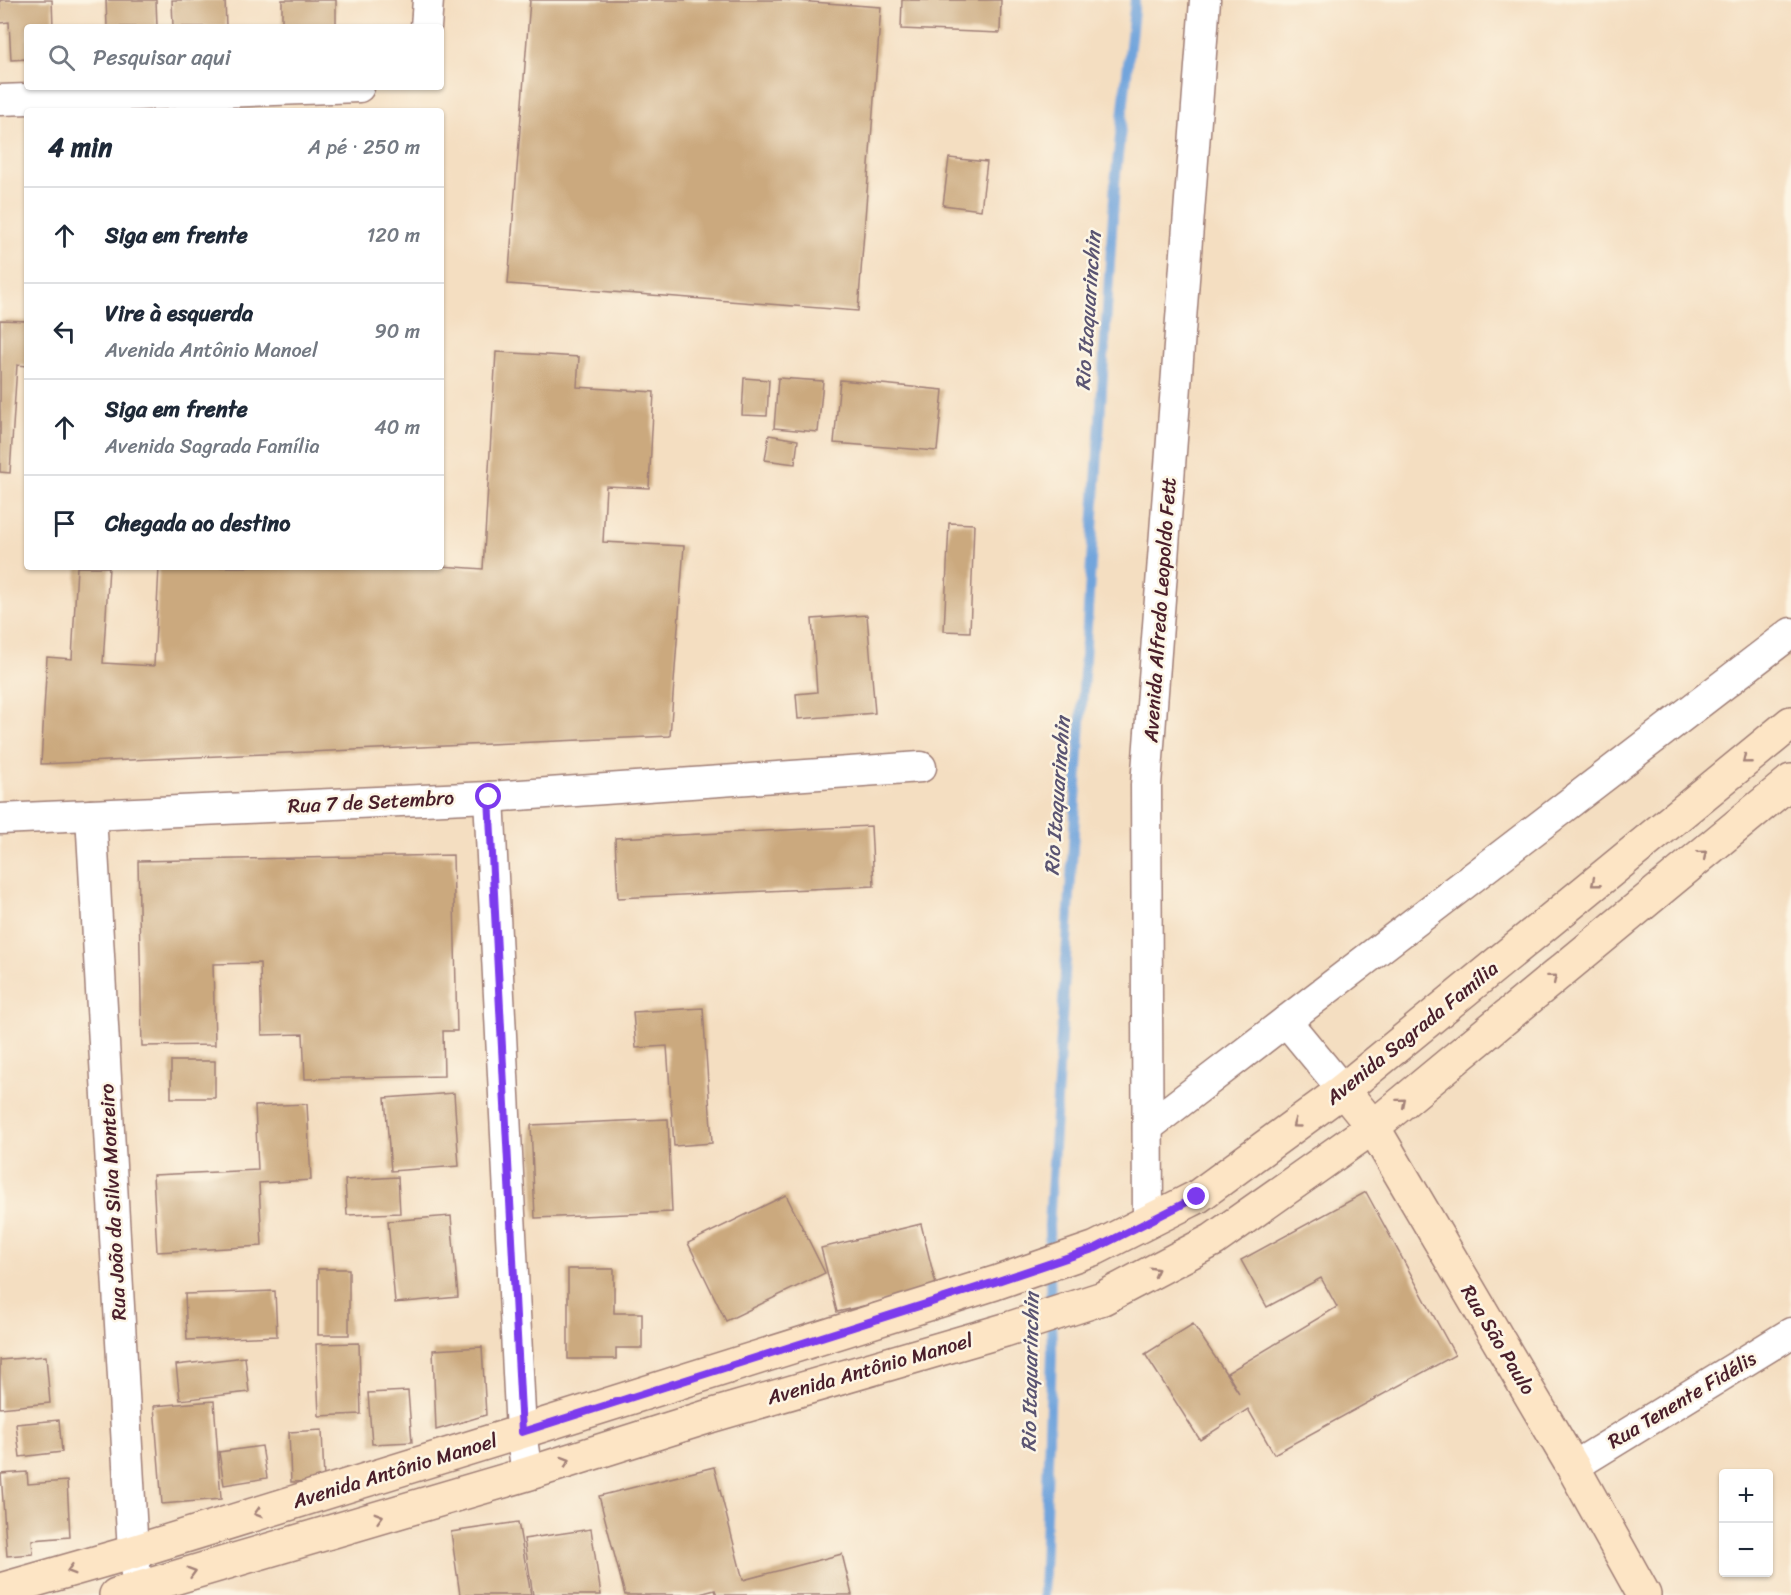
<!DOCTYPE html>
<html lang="pt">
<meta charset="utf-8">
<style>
:root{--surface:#fff;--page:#f6f6f7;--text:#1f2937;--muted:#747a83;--line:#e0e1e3}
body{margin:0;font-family:Sriracha,sans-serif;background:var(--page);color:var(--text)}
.controls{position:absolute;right:18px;bottom:18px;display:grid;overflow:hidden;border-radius:6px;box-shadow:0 2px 4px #0004}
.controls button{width:54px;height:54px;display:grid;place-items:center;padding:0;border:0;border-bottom:2px solid var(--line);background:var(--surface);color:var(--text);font:30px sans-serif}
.stop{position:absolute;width:18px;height:18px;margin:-14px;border:4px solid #7c3aed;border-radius:50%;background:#fff}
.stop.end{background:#7c3aed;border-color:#fff;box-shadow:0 2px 6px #0008}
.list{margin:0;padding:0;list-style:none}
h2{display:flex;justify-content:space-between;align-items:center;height:78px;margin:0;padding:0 24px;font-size:26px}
h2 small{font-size:20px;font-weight:400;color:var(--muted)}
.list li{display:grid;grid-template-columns:39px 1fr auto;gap:18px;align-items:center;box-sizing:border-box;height:96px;padding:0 24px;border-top:2px solid var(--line)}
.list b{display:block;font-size:22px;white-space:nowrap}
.list p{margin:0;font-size:20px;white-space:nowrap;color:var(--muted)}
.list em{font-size:20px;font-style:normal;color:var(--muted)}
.icon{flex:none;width:33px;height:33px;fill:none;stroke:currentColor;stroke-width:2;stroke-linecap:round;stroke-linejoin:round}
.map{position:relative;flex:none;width:1791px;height:1595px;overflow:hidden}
.search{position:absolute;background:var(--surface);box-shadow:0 2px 4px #0004;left:24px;top:24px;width:420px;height:66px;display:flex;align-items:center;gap:15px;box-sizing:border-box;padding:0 21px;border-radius:6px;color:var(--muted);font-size:22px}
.panel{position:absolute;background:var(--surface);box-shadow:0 2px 4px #0004;left:24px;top:108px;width:420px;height:462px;border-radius:6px}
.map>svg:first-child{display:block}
</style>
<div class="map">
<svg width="1791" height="1595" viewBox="0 0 1791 1595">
<rect width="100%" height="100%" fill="#fcf5e5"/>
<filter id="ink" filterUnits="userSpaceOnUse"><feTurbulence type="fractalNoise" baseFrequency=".0167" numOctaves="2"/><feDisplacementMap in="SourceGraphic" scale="12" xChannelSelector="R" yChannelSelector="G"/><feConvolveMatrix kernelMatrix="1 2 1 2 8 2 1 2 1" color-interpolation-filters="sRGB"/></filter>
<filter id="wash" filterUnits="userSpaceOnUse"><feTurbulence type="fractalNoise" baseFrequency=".008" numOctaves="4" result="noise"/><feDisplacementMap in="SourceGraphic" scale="24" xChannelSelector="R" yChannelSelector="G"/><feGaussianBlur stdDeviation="1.35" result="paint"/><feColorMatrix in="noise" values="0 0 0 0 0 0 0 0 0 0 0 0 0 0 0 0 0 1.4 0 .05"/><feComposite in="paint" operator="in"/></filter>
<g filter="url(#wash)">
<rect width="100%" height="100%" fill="#f4dec1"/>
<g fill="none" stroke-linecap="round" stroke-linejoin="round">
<polyline stroke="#71a4dc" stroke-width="10" points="1043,1595 1052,1353 1049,1226 1115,183 1135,0"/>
</g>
<g id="blocks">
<g fill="#cba97e">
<polygon points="0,0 52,0 53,27 27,27 27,59 11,60 9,22 0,23"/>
<polygon points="106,0 156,0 157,27 107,27"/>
<polygon points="172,0 225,0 226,27 173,27"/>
<rect x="282" y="0" width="54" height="27"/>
<polygon points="530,0 784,0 881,7 858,311 508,284"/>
<polygon points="902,0 1001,0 1000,33 901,29"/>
<polygon points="949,158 987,162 981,210 943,205"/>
<polygon points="0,320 27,321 27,366 17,365 10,473 0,472"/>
<polygon points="496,352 579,357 577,387 654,392 649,488 606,486 603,542 684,546 670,736 41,764 47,657 72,659 77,567 109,567 103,663 154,666 159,567 441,566 483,569"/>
<polygon points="744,378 769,380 767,416 742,415"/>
<polygon points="778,378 823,381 818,432 774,428"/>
<polygon points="840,380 943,390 937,451 834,443"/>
<polygon points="769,435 798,440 795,464 765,460"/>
<polygon points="949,523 974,524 970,632 944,631"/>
<polygon points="867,615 875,713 798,719 796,694 817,692 812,619"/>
<polygon points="871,826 874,886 618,898 615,838"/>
<polygon points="453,855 457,1031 443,1031 444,1076 305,1079 303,1034 262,1035 260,963 213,964 215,1045 142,1046 138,861"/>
<polygon points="703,1008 712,1143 674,1146 667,1046 636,1048 633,1012"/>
<rect x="171" y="1061" width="44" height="37"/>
<polygon points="454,1093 459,1166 391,1171 385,1098"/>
<polygon points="307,1104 311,1180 259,1183 262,1246 157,1252 153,1175 258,1170 255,1106"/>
<polygon points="668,1119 672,1212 535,1218 531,1125"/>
<polygon points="398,1177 400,1213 347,1215 345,1180"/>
<polygon points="1366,1192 1455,1355 1274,1454 1248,1409 1200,1440 1145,1354 1193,1324 1239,1393 1227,1373 1337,1307 1321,1278 1267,1307 1241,1260"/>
<polygon points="786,1195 825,1273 726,1321 688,1243"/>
<polygon points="451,1216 458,1297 395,1303 388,1221"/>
<polygon points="921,1224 937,1289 837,1312 821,1248"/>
<rect x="318" y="1269" width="31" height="66"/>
<polygon points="568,1269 614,1269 614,1313 642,1313 642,1348 616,1348 616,1359 568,1359"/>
<polygon points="275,1291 277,1336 187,1340 185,1294"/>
<polygon points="359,1343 361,1414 319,1416 316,1344"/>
<polygon points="482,1347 486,1415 436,1430 433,1350"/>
<polygon points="46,1356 50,1403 0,1408 0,1360"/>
<polygon points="245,1357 249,1392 180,1400 176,1365"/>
<polygon points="408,1391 412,1442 372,1444 368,1393"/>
<polygon points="214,1401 221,1499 162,1504 154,1406"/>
<polygon points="59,1420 62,1452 20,1457 16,1424"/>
<polygon points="322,1430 324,1481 291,1482 289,1432"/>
<polygon points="262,1446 267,1478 224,1485 219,1452"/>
<polygon points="714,1467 743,1580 842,1554 852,1595 717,1595 715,1590 696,1595 625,1595 599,1496"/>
<polygon points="27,1472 28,1484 67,1481 70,1537 32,1540 33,1554 7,1556 1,1474"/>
<polygon points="518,1522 531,1595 460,1595 451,1532"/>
<polygon points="591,1529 601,1595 533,1595 524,1539"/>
</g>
</g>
</g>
<g filter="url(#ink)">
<use href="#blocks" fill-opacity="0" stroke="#9f7e76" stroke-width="1.5"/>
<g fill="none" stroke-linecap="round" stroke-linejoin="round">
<defs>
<g id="street">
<polyline points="426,27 428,0"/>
<polyline points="0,100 359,87"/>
<polyline points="489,797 521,1432 527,1474"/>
<polyline points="91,815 133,1552 138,1588"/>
<polyline points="0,819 489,797 921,767"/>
<polyline points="1286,1021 1343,1090"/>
<polyline points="1148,1127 1791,633"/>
<polyline points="1148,1221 1146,785 1205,0"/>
<polyline points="1573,1467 1791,1333"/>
</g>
<g id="secondary">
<polyline points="1343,1090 1373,1127 1573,1467 1644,1595"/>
<polyline points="0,1590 133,1552 521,1432 995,1283 1096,1248 1197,1197 1343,1090 1791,723"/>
<polyline points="116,1595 527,1474 710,1416 1005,1330 1103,1298 1213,1240 1373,1127 1791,781"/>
</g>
</defs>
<use href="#street" stroke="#9f7e76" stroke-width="33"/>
<use href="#secondary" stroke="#9f7e76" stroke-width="36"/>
<use href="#street" stroke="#fff" stroke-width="30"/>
<use href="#secondary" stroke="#fde5c5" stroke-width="33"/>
</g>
<defs><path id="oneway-chevron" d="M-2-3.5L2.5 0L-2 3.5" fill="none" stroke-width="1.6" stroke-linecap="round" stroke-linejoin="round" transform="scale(1.5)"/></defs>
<g stroke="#a48278">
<use href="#oneway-chevron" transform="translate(1746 760) rotate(141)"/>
<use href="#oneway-chevron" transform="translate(1703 854) rotate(-40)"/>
<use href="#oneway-chevron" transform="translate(1595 883) rotate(141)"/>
<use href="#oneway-chevron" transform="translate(1553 978) rotate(-40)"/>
<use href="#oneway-chevron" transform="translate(1402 1102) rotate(-40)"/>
<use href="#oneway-chevron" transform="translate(1296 1124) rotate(144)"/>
<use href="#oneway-chevron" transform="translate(1155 1271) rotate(-28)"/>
<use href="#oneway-chevron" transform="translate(566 1461) rotate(-18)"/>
<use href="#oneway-chevron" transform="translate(258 1513) rotate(163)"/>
<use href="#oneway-chevron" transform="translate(379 1517) rotate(-16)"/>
<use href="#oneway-chevron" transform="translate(71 1570) rotate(164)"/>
<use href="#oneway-chevron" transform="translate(192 1572) rotate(-16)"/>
</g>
</g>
<g fill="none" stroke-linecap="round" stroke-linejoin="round" filter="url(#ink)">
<polyline stroke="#7c3aed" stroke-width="8" points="489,797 522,1432 995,1282 1096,1248 1197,1197"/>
</g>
<g text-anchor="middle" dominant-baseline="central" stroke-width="5" stroke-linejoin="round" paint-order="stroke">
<g font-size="20" fill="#4a1f2b" stroke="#fcf5e5">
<text transform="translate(1160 610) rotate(-86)">Avenida Alfredo Leopoldo Fett</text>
<text transform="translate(371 802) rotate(-3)">Rua 7 de Setembro</text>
<text transform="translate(1412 1033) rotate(-39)">Avenida Sagrada Família</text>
<text transform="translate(113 1202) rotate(-93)">Rua João da Silva Monteiro</text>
<text transform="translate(1498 1340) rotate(59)">Rua São Paulo</text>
<text transform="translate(870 1369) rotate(-16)">Avenida Antônio Manoel</text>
<text transform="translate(1682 1400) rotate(-31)">Rua Tenente Fidélis</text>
<text transform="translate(395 1471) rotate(-17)">Avenida Antônio Manoel</text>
</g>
<g font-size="21" font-style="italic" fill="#5a5472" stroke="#fcf5e5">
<text transform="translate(1088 311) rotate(-86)">Rio Itaquarinchin</text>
<text transform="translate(1057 796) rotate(-86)">Rio Itaquarinchin</text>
<text transform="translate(1030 1372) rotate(-89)">Rio Itaquarinchin</text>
</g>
</g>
</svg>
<div class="controls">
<button>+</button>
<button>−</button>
</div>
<div class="stop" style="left:489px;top:797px"></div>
<div class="stop end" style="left:1197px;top:1197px"></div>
<div class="search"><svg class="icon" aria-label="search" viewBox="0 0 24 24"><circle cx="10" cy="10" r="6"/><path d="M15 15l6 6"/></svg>Pesquisar aqui</div>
<section class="panel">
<h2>4 min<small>A pé · 250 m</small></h2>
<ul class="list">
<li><svg class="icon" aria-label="ahead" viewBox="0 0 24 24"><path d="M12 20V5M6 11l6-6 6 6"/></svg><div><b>Siga em frente</b></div><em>120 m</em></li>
<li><svg class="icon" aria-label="left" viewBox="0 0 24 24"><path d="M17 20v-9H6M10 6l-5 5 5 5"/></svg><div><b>Vire à esquerda</b><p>Avenida Antônio Manoel</p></div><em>90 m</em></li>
<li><svg class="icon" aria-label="ahead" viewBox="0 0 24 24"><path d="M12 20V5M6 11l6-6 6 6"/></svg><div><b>Siga em frente</b><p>Avenida Sagrada Família</p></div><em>40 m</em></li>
<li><svg class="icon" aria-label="arrive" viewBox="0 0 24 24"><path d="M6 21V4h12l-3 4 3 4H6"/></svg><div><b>Chegada ao destino</b></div></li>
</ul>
</section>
</div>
